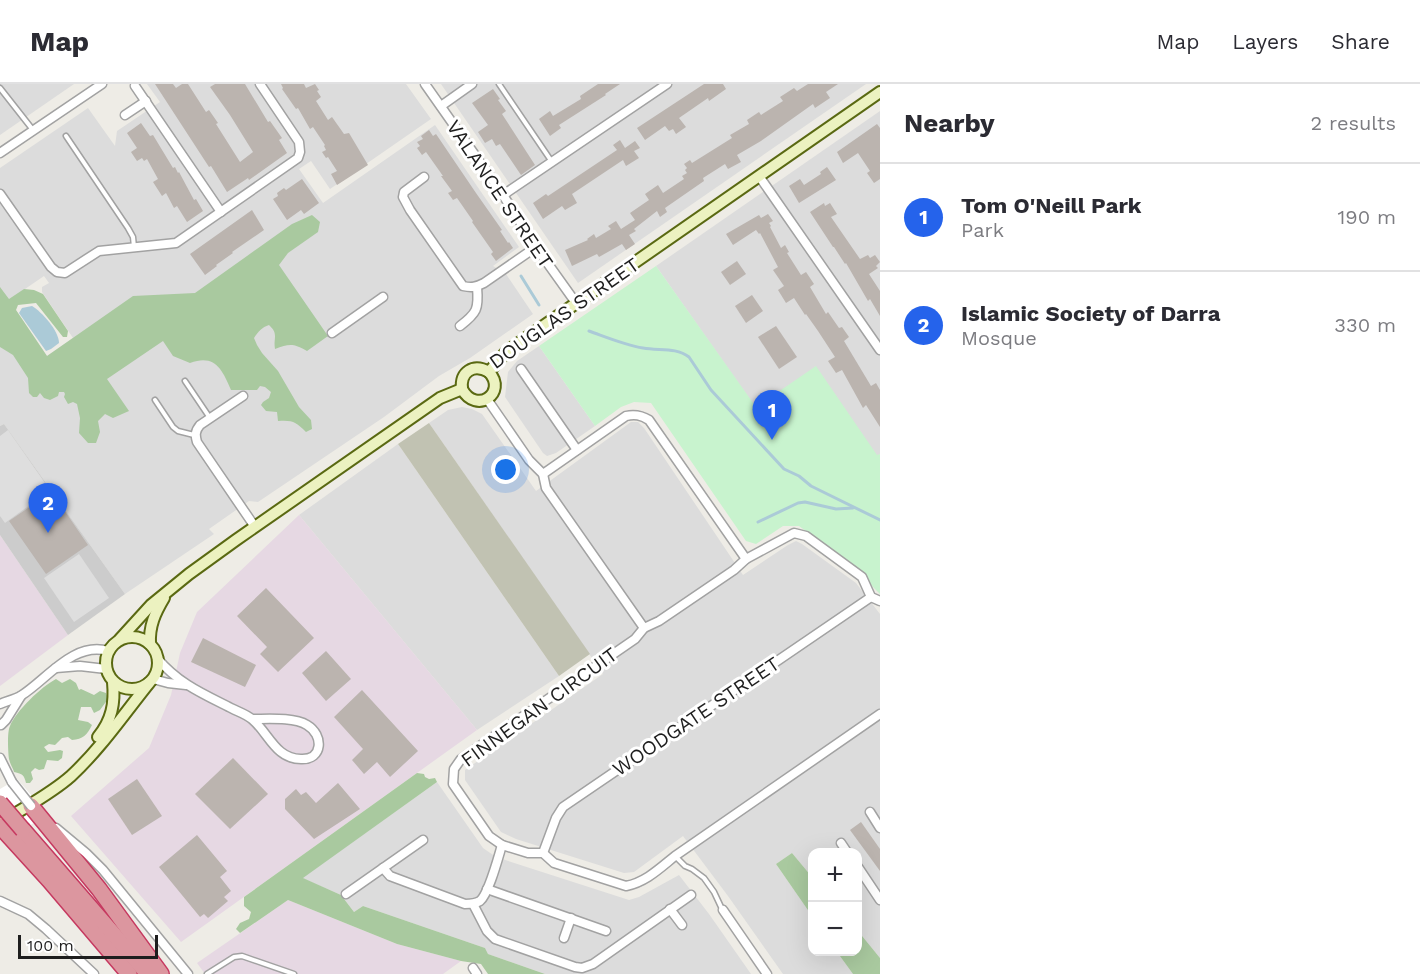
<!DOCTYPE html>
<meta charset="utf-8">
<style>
:root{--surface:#fff;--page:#f7f7f7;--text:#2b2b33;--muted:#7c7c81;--line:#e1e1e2;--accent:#2563eb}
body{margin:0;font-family:"Work Sans",sans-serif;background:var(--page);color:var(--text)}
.controls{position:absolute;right:18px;bottom:18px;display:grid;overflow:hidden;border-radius:12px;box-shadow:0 6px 24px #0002}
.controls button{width:54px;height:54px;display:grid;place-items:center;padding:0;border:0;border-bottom:2px solid var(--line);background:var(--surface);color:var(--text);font:30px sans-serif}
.scale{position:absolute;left:18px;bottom:15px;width:140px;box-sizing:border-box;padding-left:6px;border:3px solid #1e1e1e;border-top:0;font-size:16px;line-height:21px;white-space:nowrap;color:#1e1e1e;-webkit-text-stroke:4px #fff;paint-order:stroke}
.you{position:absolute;left:506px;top:386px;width:21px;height:21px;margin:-15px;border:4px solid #fff;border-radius:50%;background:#1a73e8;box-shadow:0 0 0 9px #1a73e833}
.badge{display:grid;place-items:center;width:39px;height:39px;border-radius:50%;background:var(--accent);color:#fff;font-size:20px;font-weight:700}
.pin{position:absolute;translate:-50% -50px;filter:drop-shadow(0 2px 3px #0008)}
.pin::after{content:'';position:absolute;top:32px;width:21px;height:18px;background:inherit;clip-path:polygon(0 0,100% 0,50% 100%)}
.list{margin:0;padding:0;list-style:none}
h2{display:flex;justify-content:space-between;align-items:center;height:78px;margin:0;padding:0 24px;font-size:26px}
h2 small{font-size:20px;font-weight:400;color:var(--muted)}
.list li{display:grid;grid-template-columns:39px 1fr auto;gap:18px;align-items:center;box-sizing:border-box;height:108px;padding:0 24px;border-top:2px solid var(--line)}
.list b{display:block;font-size:22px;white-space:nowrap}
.list p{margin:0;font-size:20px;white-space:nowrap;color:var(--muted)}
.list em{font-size:20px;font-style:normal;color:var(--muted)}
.map{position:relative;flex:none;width:880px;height:890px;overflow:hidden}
header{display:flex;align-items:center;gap:36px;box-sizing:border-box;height:84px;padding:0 30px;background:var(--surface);border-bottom:2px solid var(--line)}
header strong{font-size:28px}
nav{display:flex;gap:33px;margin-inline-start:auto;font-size:21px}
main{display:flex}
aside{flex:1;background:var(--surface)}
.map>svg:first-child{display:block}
</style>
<header>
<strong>Map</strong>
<nav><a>Map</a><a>Layers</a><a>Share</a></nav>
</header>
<main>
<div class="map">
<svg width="880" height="890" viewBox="0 0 880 890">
<rect width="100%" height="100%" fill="#eeece6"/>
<g fill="#dcdcdc" fill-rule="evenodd">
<polygon points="0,0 74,0 0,51"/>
<path d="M147,0H406L431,35L330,105L311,77L299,85L323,119L435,41L519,163L493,182L506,190L533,230L470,274L439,292L384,333L258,418L249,417L209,445L214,450L125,510L4,340L0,342V84L88,24L115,62L117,47L160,18ZM44,192L49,199L42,203V208L73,254L47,272L9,216Z"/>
<polygon points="441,0 866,0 578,199"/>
<polygon points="880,27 880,370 878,372 756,324 656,182"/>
<polygon points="539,262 595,342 556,369 547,372 543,369 505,313 508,288 517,277"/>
<polygon points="462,323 472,325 482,330 536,407 631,338 638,338 644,344 743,491 788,461 796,457 802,460 856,499 880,530 880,874 858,847 858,768 812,768 812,793 792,769 776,780 812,832 812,868 837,868 853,890 783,890 728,812 683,752 634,788 624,789 516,755 501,748 465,696 465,686 603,590 429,339 448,326"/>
<polygon points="398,360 559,592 477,646 299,431"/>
<polygon points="437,698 483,764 496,773 629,816 639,813 679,791 709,830 751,890 545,890 488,870 485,864 363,822 354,828 341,811 302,794"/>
</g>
<g fill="#e6d8e3">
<polygon points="299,431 477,646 181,858 71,732 149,664 171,611 180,569 197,528"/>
<polygon points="0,451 68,551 0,602"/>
<polygon points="288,816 397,860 461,877 443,890 205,890 197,879"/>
</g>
<polygon fill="#ccc" points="4,340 125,510 68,551 0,451 0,342"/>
<polygon fill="#c1c2b2" points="429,339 590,570 559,592 398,360"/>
<g fill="#a9c99f">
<path d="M312,131L320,138L318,148L288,169L279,181L328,252L307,267C293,259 289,260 275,265C273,254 279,250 269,241C262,243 258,248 254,254L257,261L262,269L278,287L299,323L311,336L312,345L306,348C296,338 293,336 278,337L277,328L266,327L261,321L263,318L269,314L271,308L265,303L260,302L257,306H231C222,285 215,270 190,279L173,272L163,257L107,295L129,327L113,334L105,330L98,337L100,348L96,359H88L79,349L80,334L77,320L73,318L68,320L64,313L65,310L64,308H59L58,312L50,316L44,314L40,309L37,313H33L29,309L28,294L13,271L0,263V203L9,215L24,205L34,206L43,210L68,247L67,253H63L36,219L18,221L16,226L47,272L133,212L195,209L292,140Z"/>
<path d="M56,595L62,599L70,595L76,599L79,606L81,605L94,611L100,607L106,609L108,615L100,626L94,629L91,623H81L78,636L88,638L92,641C87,651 83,655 72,656L68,653L62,654L55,661L49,660L44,663L48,668L60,666L63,667L62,674L58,677L47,676L44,685L39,686L35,684L31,688L33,695L30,699H26C24,691 23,690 14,688C13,684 10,680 9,675C8,668 7,648 10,642C16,627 41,603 56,595Z"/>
<polygon points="417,689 424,690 425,693 429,695 435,694 437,698 303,794 341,811 354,828 363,822 485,864 488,870 545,890 488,890 481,880 461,877 397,860 288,816 240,849 236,845 240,839 249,835 251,828 244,822 244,813"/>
<polygon points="792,769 812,793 812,832 776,780"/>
<polygon points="858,847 880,874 880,890 853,890 837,868 858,868"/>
</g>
<polygon fill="#c8f3ce" points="656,182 756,323 816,282 877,371 880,370 880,510 873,503 861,487 799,442 783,442 756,460 746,457 651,319 634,318 621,323 595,342 539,262"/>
<g fill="#dedede">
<polygon points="8,346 45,399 40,403 45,410 5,439 0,432 0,352"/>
<polygon points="79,470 109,514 74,538 44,494"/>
</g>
<path fill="#abcad7" d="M32,222C42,228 59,247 59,259L51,265L46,267L19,229L22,224Z"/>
<polygon fill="#fff" points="17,695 48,730 18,749 0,729 0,705"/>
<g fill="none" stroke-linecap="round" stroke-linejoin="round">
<g stroke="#abcad7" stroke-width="3">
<polyline points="521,192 539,221"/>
<path d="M589,247C606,253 625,261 643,264C659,267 676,263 689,273L711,306L784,385L799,392L811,402L880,436"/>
<polyline points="758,438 798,419 805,418 836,425 853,424"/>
</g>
</g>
<g fill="#bbb4af">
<polygon points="155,0 173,0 176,4 182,0 188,0 206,28 209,26 218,39 216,40 240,78 253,68 230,31 210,3 215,0 245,0 268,38 270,37 282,54 279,56 287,69 249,96 248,94 227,108 211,82 209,83"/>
<polygon points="281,0 304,0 306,4 315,0 319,6 317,7 321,13 316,17 328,36 332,33 344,50 349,49 368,81 337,101 331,90 337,87 328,73 326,74 322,68 326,66 324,62 325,61 313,43 310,45 298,24 296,25 282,5 283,4"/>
<polygon points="598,0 620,0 605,10 606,11 559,41 561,44 550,52 539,35 550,27 553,32 581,15 580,12"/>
<polygon points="704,0 723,0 726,5 709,17 708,14 679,34 686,43 676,50 673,45 669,47 665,42 645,56 637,44"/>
<polygon points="808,0 838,0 826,8 830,14 815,24 813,20 761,57 737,71 741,78 728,85 725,80 703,94 704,97 665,124 667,128 660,133 657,127 634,145 636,147 629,151 635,160 626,166 622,160 599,173 597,170 572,182 565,166 588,156 587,155 594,150 596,154 611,145 608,142 616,137 621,145 635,136 630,129 649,116 645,110 658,101 663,109 684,95 682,92 687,89 685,86 687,84 684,80 690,76 692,79 732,54 730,51 749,40 747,36 759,28 761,31 783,17 780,13 794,4 797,7"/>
<polygon points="493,5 500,15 498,16 506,27 502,30 535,81 521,91 500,60 496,62 492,55 485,59 478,48 488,41 472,19"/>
<polygon points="141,39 150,52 153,51 173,84 175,83 178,89 179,88 194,116 196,115 203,127 187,138 177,122 174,124 166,109 162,112 153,98 158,95 147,75 144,77 142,74 137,77 131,68 137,64 127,49"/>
<polygon points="877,40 880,44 880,95 874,99 867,89 870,87 858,69 843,79 837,68"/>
<polygon points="429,46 433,52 436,50 476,109 502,146 500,147 508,159 509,158 513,164 496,177 491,170 493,168 472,138 473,137 457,114 453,116 448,109 452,107 441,92 443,92 426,68 422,71 417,64 420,62 417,58 423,55 421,52"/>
<polygon points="620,56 625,64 635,57 640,64 634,67 639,74 626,82 623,76 572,110 577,119 565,126 562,122 543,135 533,119 546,110 548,112 617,66 613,61"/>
<polygon points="827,83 836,96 799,119 789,102 800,95 804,101 821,90 820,88"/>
<polygon points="302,95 319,119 304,130 301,126 287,136 273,115 278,112 277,109 284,104 286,106"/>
<polygon points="824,119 825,122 830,119 837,130 831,133 860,175 868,171 870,174 875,171 880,178 876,182 878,184 869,190 880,207 880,232 870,215 868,217 846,179 845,180 834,163 833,163 810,128"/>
<polygon points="252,126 264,146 232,168 233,169 216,181 217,182 205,191 190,170"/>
<polygon points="768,130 773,137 769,139 771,142 770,143 781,164 785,161 789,168 787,169 801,191 806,188 814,200 810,203 826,230 828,228 839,244 842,243 849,253 844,257 871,302 876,299 880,306 880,343 866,321 863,324 842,286 836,289 828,277 835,273 818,247 806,230 805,231 794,214 786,219 778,206 784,202 773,186 778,183 760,149 759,150 756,146 733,161 726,150 759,131 761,134"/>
<polygon points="737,177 746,190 730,201 721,188"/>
<polygon points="752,211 763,227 746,239 735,222"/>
<polygon points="776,242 797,273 779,285 758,253"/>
<polygon points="50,409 60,424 62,423 88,461 46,490 9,437"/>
<polygon points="266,504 314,554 278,588 260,570 267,563 237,532"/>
<polygon points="203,554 256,581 245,603 191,578"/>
<polygon points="326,567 351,595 326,617 302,589"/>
<polygon points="362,606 418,667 390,693 377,678 364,690 352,676 363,665 334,633"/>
<polygon points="233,674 268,710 230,745 195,710"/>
<polygon points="137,695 162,732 132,751 108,715"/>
<polygon points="338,699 360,725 314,755 285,725 285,715 296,705 301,711 306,708 316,719"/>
<polygon points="861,738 880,765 880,787 850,746"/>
<polygon points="197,751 227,787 220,793 231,807 224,813 228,817 208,834 204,830 200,833 159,783"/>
</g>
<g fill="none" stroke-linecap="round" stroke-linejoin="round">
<defs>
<g id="lane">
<polyline points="499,0 552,78"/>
<polyline points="0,4 33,46"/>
<polyline points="66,52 128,144 133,153 134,163"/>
<polyline points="185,297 210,334"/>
<polyline points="155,316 173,343 178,347 194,351"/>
<polyline points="675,772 685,782 692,785 704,794 714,808 722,825"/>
<polyline points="207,890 234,873 242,872 294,890"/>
</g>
<g id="street">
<polyline points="425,0 503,111 536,163 576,219"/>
<polyline points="135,2 221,128"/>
<polyline points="441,22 472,0"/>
<polyline points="125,31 146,17"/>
<polyline points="0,69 102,0"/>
<polyline points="759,92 880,266"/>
<path d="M424,93L404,108L403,113L410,126L463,202C472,204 476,203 484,199L536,163"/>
<polyline points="0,110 51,183 57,188 65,189 99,167 176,159 298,74 300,68 299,58 260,0"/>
<polyline points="503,111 667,0"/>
<path d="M460,242C477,229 479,225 477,203"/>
<polyline points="332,249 383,213"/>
<polyline points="521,285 577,366"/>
<path d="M243,312L200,341C195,347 195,351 197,358L255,443"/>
<polyline points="487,315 529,376 543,390 546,404 644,544"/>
<path d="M543,390L626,332C635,330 641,331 649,336L746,475"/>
<path d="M880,517L871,513L862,493L806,452L794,449L746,475L734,486L659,537L644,544L635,555L461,675L454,685L453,700L489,752L502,761L528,769H543L554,779L626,802C646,798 660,784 675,772L880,630"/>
<path d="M157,574C178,599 201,609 229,623C236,627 247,630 253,636C269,650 276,675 301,675C323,676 324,651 307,641C294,633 268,635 253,635"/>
<polyline points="56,584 80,582 106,585"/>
<polyline points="153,595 168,599 186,601"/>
<path d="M0,620C7,617 16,615 22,611C47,595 74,557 108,567"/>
<polyline points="1,641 6,636 21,612"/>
<polyline points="0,674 12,698"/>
<polyline points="870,728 880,744"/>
<polyline points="56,744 86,769 103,786 188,890"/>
<polyline points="841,759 847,768"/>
<polyline points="543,769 556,734 563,723 871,513"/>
<polyline points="858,783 880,816"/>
<path d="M383,784L390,792L465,820C471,820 475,820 480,817C489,809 498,774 502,761"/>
<polyline points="487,805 606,847"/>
<polyline points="346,810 423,756"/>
<polyline points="0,817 28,830 46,845 94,890"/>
<polyline points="473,820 487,847 495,855 575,883 582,884 593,880 691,811"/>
<polyline points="670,825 682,841"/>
<polyline points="723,826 767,890"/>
<polyline points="564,854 571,834"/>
<polyline points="473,884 477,890"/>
</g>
<g id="secondary">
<polyline points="489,288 506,268 880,8"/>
<path d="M462,305C476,331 508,309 489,288"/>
<path d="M462,305C460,288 473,279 489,288"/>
<circle cx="132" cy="579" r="26"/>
<polyline points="120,555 151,521 189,490 236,456 440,314 462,305"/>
<path d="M150,560C149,542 155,529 164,514"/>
<path d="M98,653C112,636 115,619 113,598"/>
<path d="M5,736C27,722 52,709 71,692C101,664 124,630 149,599"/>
</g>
<g id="highway">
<polyline points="31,722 99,805 161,890"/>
<polyline points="0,742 49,796 129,890"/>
<polyline points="23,746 148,890"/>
</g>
</defs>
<use href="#lane" stroke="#a2a2a2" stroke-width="7"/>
<use href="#street" stroke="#a2a2a2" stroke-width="11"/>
<use href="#secondary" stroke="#5a6912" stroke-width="14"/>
<use href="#highway" stroke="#c63960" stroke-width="18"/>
<use href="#lane" stroke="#fff" stroke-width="4"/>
<use href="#street" stroke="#fff" stroke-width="8"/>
<use href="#secondary" stroke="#ecf2c0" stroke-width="10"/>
<use href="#highway" stroke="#dc969f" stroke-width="15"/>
<defs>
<polyline id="street-bridge" points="12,698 31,722"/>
<polyline id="highway-bridge" points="0,719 23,746"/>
</defs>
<use href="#street-bridge" stroke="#a2a2a2" stroke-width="11" stroke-linecap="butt"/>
<use href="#highway-bridge" stroke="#c63960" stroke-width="18" stroke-linecap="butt"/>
<use href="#street-bridge" stroke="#fff" stroke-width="8"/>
<use href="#highway-bridge" stroke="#dc969f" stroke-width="15"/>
</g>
<g text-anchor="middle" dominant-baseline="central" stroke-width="6" stroke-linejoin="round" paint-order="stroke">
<g font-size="20" fill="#1e1e1e" stroke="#fff">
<text transform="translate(500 110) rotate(56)">VALANCE STREET</text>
<text transform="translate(564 229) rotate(-35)">DOUGLAS STREET</text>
<text transform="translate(539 623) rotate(-36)">FINNEGAN CIRCUIT</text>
<text transform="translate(696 632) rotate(-34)">WOODGATE STREET</text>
</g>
</g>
</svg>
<div class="controls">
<button>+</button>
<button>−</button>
</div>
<div class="scale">100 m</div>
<div class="you"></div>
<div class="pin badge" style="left:772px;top:356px">1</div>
<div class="pin badge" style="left:48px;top:449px">2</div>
</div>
<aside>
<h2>Nearby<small>2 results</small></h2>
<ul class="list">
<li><span class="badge">1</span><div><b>Tom O'Neill Park</b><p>Park</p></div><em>190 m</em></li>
<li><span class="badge">2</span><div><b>Islamic Society of Darra</b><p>Mosque</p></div><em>330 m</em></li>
</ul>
</aside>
</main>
